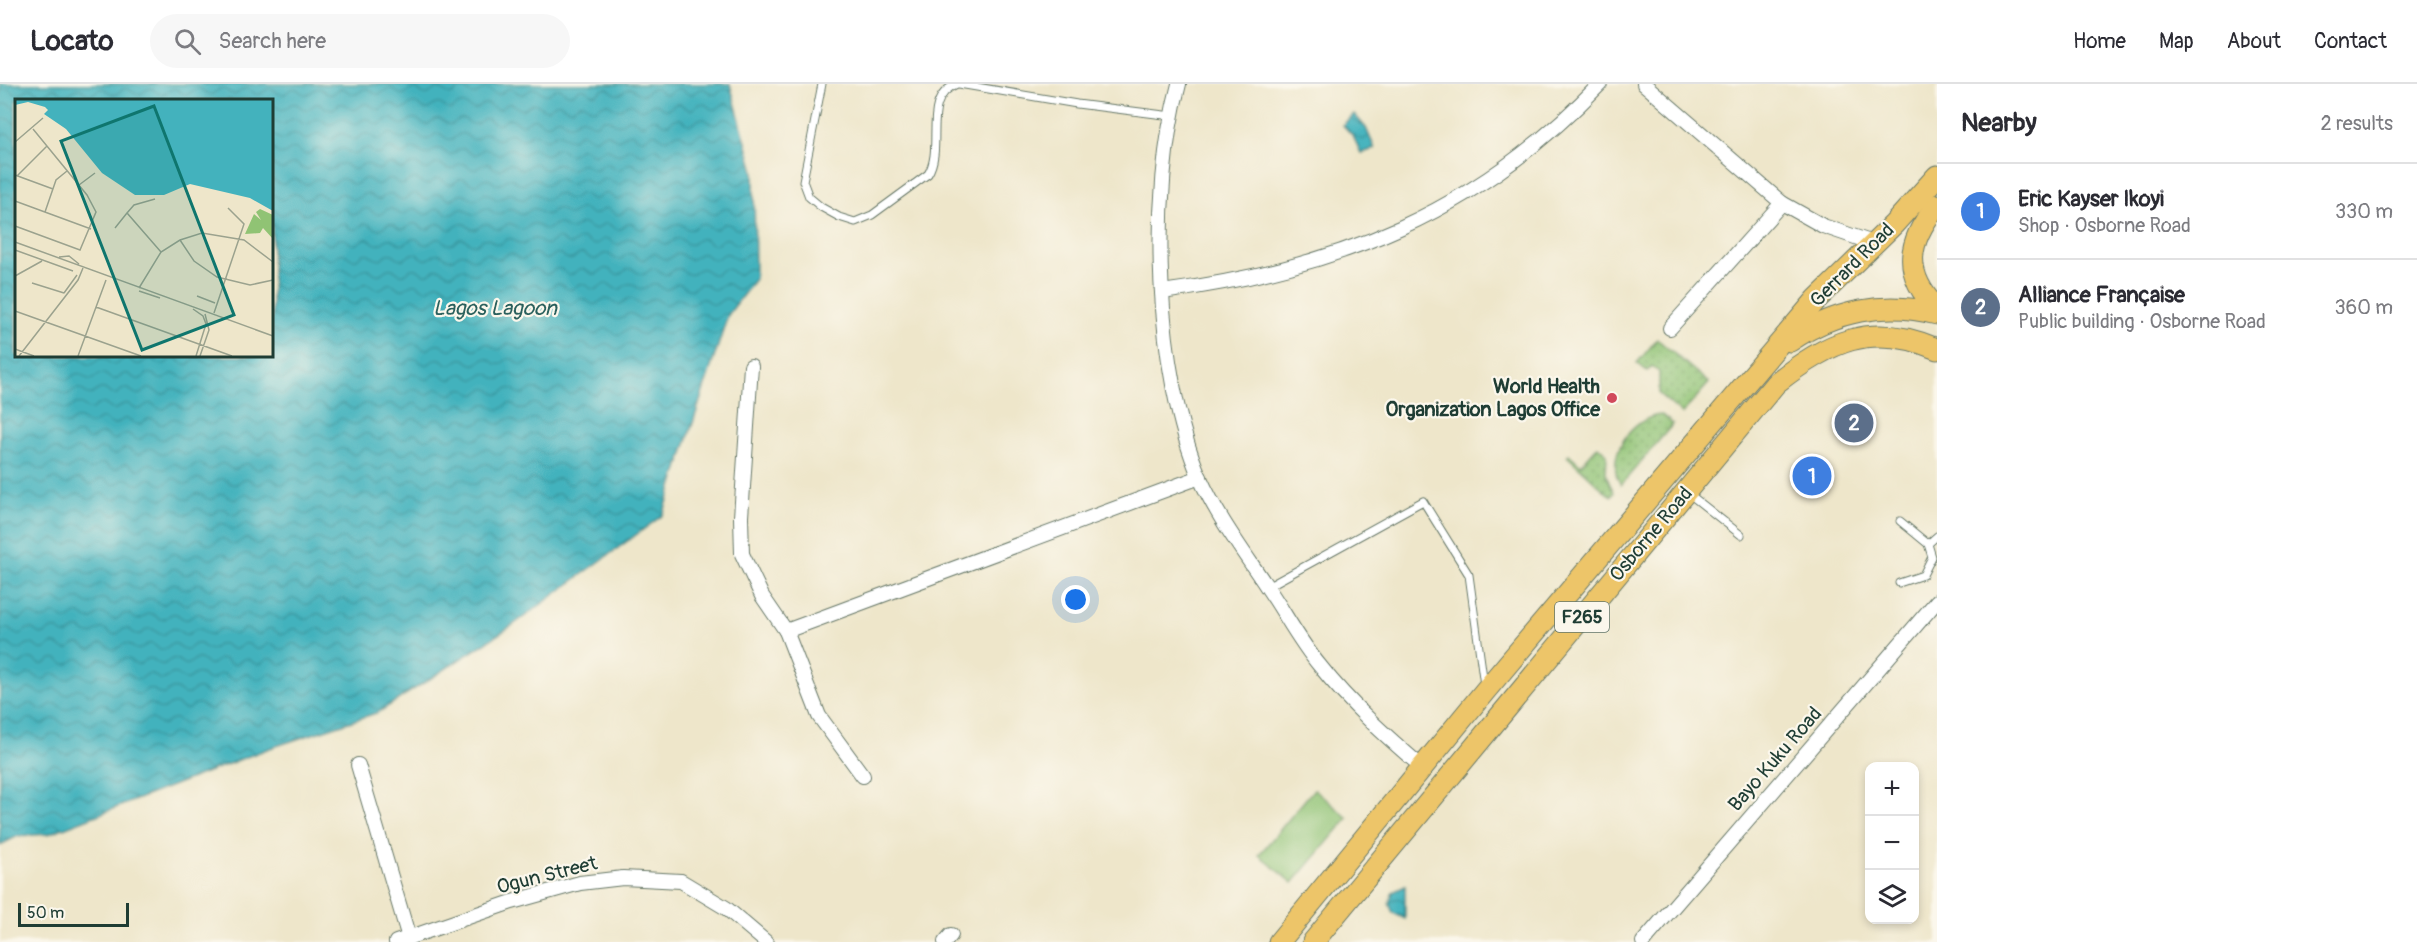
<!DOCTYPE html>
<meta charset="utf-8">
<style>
:root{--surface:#fff;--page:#f7f7f7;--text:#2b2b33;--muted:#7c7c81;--line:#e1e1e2;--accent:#7c3aed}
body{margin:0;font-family:Pangolin,sans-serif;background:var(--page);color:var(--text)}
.controls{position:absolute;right:18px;bottom:18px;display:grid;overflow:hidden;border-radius:12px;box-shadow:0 3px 9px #0003}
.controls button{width:54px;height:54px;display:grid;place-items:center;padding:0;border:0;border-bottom:2px solid var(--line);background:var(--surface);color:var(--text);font:30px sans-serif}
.scale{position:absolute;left:18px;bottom:15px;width:111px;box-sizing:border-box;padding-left:6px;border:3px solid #1f3d34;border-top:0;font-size:16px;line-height:21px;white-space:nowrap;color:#1f3d34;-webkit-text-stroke:4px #fbf7ec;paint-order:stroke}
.you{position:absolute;left:1076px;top:516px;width:21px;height:21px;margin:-15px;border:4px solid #fff;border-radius:50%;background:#1a73e8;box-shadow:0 0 0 9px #1a73e833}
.badge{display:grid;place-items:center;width:39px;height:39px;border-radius:50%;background:var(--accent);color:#fff;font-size:20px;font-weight:700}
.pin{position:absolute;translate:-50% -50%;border:3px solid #fff;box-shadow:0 2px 6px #0006}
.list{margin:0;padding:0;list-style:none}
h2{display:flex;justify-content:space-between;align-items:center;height:78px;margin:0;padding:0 24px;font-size:26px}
h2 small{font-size:20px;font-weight:400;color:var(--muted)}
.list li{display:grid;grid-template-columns:39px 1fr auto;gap:18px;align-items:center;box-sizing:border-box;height:96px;padding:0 24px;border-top:2px solid var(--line)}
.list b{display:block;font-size:22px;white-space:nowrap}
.list p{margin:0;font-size:20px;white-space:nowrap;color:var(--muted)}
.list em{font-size:20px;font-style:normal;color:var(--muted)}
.icon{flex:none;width:33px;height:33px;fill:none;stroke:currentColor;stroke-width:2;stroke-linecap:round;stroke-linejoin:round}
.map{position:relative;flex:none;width:1937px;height:858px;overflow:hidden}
header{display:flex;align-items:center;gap:36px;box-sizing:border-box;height:84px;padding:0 30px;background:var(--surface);border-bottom:2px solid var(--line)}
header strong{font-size:28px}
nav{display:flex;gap:33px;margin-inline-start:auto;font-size:21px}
.search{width:420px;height:54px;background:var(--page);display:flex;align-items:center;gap:15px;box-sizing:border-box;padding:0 21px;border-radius:33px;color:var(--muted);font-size:22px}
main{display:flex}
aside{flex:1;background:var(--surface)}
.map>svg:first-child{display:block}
</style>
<header>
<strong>Locato</strong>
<div class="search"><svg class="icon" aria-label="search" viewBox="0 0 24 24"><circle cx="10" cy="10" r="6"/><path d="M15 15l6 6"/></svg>Search here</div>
<nav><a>Home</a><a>Map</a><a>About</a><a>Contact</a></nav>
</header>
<main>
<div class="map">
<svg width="1937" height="858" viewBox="0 0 1937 858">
<defs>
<pattern id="grass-dots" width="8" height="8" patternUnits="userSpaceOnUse" patternTransform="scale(1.5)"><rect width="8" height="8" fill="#90c374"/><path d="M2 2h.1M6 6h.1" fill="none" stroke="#75a060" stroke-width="1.8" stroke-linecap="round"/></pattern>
<pattern id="water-waves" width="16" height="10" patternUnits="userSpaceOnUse" patternTransform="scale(1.5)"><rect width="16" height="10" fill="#43b2bd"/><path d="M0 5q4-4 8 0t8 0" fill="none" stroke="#37929a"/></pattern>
</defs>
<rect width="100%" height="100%" fill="#fbf7ec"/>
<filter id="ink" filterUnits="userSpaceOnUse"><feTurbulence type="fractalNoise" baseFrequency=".0167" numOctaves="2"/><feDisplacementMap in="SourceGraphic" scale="12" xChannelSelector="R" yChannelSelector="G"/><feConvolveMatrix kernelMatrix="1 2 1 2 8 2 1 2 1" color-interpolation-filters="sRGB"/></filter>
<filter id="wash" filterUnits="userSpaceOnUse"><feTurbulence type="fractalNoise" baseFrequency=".008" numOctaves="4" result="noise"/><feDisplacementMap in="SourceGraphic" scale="24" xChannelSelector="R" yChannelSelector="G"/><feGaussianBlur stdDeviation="1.35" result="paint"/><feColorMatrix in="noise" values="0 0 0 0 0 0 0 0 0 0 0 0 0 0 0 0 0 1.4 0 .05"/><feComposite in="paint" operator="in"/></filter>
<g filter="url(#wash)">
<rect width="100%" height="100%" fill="#eee6ca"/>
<g fill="url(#grass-dots)" stroke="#588054" stroke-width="1.5">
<polygon points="1657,255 1709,299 1682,330 1659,310 1659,288 1652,282 1647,287 1637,279"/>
<path d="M1662,331L1673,340L1621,401C1603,374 1632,332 1662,331Z"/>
<polygon points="1598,362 1607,370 1606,390 1614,409 1611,413 1567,372 1569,370 1581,381"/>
</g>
<polygon fill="#90c374" stroke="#588054" stroke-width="1.5" points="1314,705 1348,734 1293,799 1259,771"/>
<g fill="url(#water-waves)" stroke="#317878" stroke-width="1.5" fill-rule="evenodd">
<path d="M0,0H730L754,87L755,195L728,231L663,431L513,541L379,628L267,665L48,750L18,752L0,761ZM16,16H272V272H16Z"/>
<polygon points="1354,30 1366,44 1375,65 1361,69 1353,52 1343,41"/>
<polygon points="1405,802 1405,835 1393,829 1389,819 1393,808"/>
</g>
</g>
<g filter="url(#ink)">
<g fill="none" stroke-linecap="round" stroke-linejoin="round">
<defs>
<g id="service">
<path d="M822,0L803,97L809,113L821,123L839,133L855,138L872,131L928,90C945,63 920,14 957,0"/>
<polyline points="959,0 1077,20 1172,32"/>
<polyline points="1688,409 1741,451"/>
<polyline points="1928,460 1937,452"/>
<polyline points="1899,499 1923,491 1932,473 1928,460 1900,437"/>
<polyline points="1267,503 1423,417 1469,491 1484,601"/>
</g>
<g id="minor">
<path d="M1179,0C1149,110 1155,289 1200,394C1218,434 1243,467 1267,503C1285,529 1299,557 1320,582C1350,620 1387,653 1423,684"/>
<polyline points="1644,0 1782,119 1823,142 1873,159"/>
<path d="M1162,208C1336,185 1477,129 1600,0"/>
<polyline points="1670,244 1782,119"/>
<polyline points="751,282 741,433 742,470 762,512 786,547"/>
<polyline points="358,681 409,854"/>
<polyline points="863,692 819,632 786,547 1200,393"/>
<polyline points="396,858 512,818 580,799 623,794 681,797 726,824 766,858"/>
<polyline points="945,858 951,851"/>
<polyline points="1643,858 1937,517"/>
</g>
<g id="primary">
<path d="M1937,121C1907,158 1902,189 1937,225"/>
<path d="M1790,257C1834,227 1885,216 1937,230"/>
<polyline points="1279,858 1485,607 1817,215 1894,140 1937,92"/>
<path d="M1313,858L1776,299C1828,258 1871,236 1937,265"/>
</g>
</defs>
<use href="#service" stroke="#677868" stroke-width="9"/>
<use href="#minor" stroke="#677868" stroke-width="16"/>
<use href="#primary" stroke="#677868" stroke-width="23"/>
<use href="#service" stroke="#fff" stroke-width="7"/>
<use href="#minor" stroke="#fff" stroke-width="14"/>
<use href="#primary" stroke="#edc569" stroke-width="21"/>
</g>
</g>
<circle fill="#d1495b" stroke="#fbf7ec" stroke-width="2" cx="1612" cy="314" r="6"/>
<g text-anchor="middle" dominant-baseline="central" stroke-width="4.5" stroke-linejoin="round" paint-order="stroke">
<rect fill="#fbf7ec" stroke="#61756b" stroke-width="1.5" x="1555" y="518" width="54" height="30" rx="4.5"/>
<g font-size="18" font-weight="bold" fill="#1f3d34">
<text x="1582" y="533">F265</text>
</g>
<g font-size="20" fill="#1f3d34" stroke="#fbf7ec">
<text transform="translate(1852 181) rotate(-45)">Gerrard Road</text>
<text transform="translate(1651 450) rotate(-50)">Osborne Road</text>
<text transform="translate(1775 675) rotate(-49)">Bayo Kuku Road</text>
<text transform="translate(547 791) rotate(-14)">Ogun Street</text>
</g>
<g font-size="20" font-weight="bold" fill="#1f3d34" stroke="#fbf7ec" text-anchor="end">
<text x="1600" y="302">World Health<tspan x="1600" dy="23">Organization Lagos Office</tspan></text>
</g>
<g font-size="21" font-style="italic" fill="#2a605d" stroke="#fbf7ec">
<text x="495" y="224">Lagos Lagoon</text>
</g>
</g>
<g transform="translate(15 15)">
<rect width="258" height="258" fill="#eee6ca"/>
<path d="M245,110L258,116V140L248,129L245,134L230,135L239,115L246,121L241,113Z" fill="#90c374"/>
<path d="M0,1H258V112L235,99L175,85L149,96H120L87,74L51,30L29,15L33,11L30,8L13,3L0,6Z" fill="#43b2bd"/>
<path fill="none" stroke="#9ba28e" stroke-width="1.5" d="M0,43L28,19M0,76L38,90M2,77L32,47M64,86L80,74M0,102L76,130M30,113L41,81L52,72M112,114L119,106L140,100M0,127L65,151L81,113L72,96L18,30M100,129L112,114L146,153M165,141L179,162L202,178L235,186L258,181M0,143L258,237M0,151L58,172M44,158L54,157L64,165M0,177L27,162M17,184L49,194M124,189L146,153L165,141L187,134L229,141L258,163M124,192L145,199M49,194L62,176M182,197L200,204M81,208L217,257M178,210L188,217L191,225L181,257M0,212L126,257M199,214L229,125L213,109M0,250L19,257M4,257L63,181L68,169M63,257L91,181M185,257L194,231L190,215"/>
<path fill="#0f766e" fill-opacity="0.15" stroke="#0f766e" stroke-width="3" d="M139,7L219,216L127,251L46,42Z"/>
<rect width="258" height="258" fill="none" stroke="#1f3d34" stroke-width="3"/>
</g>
</svg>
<div class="controls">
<button>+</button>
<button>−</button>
<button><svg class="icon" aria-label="layers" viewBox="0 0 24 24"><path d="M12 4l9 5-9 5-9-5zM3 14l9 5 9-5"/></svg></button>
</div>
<div class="scale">50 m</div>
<div class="you"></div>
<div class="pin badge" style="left:1812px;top:392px;background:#3f7fe0">1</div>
<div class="pin badge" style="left:1854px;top:339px;background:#5c6f8a">2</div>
</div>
<aside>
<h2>Nearby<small>2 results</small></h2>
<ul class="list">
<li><span class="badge" style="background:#3f7fe0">1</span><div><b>Eric Kayser Ikoyi</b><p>Shop · Osborne Road</p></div><em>330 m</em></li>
<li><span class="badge" style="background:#5c6f8a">2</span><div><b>Alliance Française</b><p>Public building · Osborne Road</p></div><em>360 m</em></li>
</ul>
</aside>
</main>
